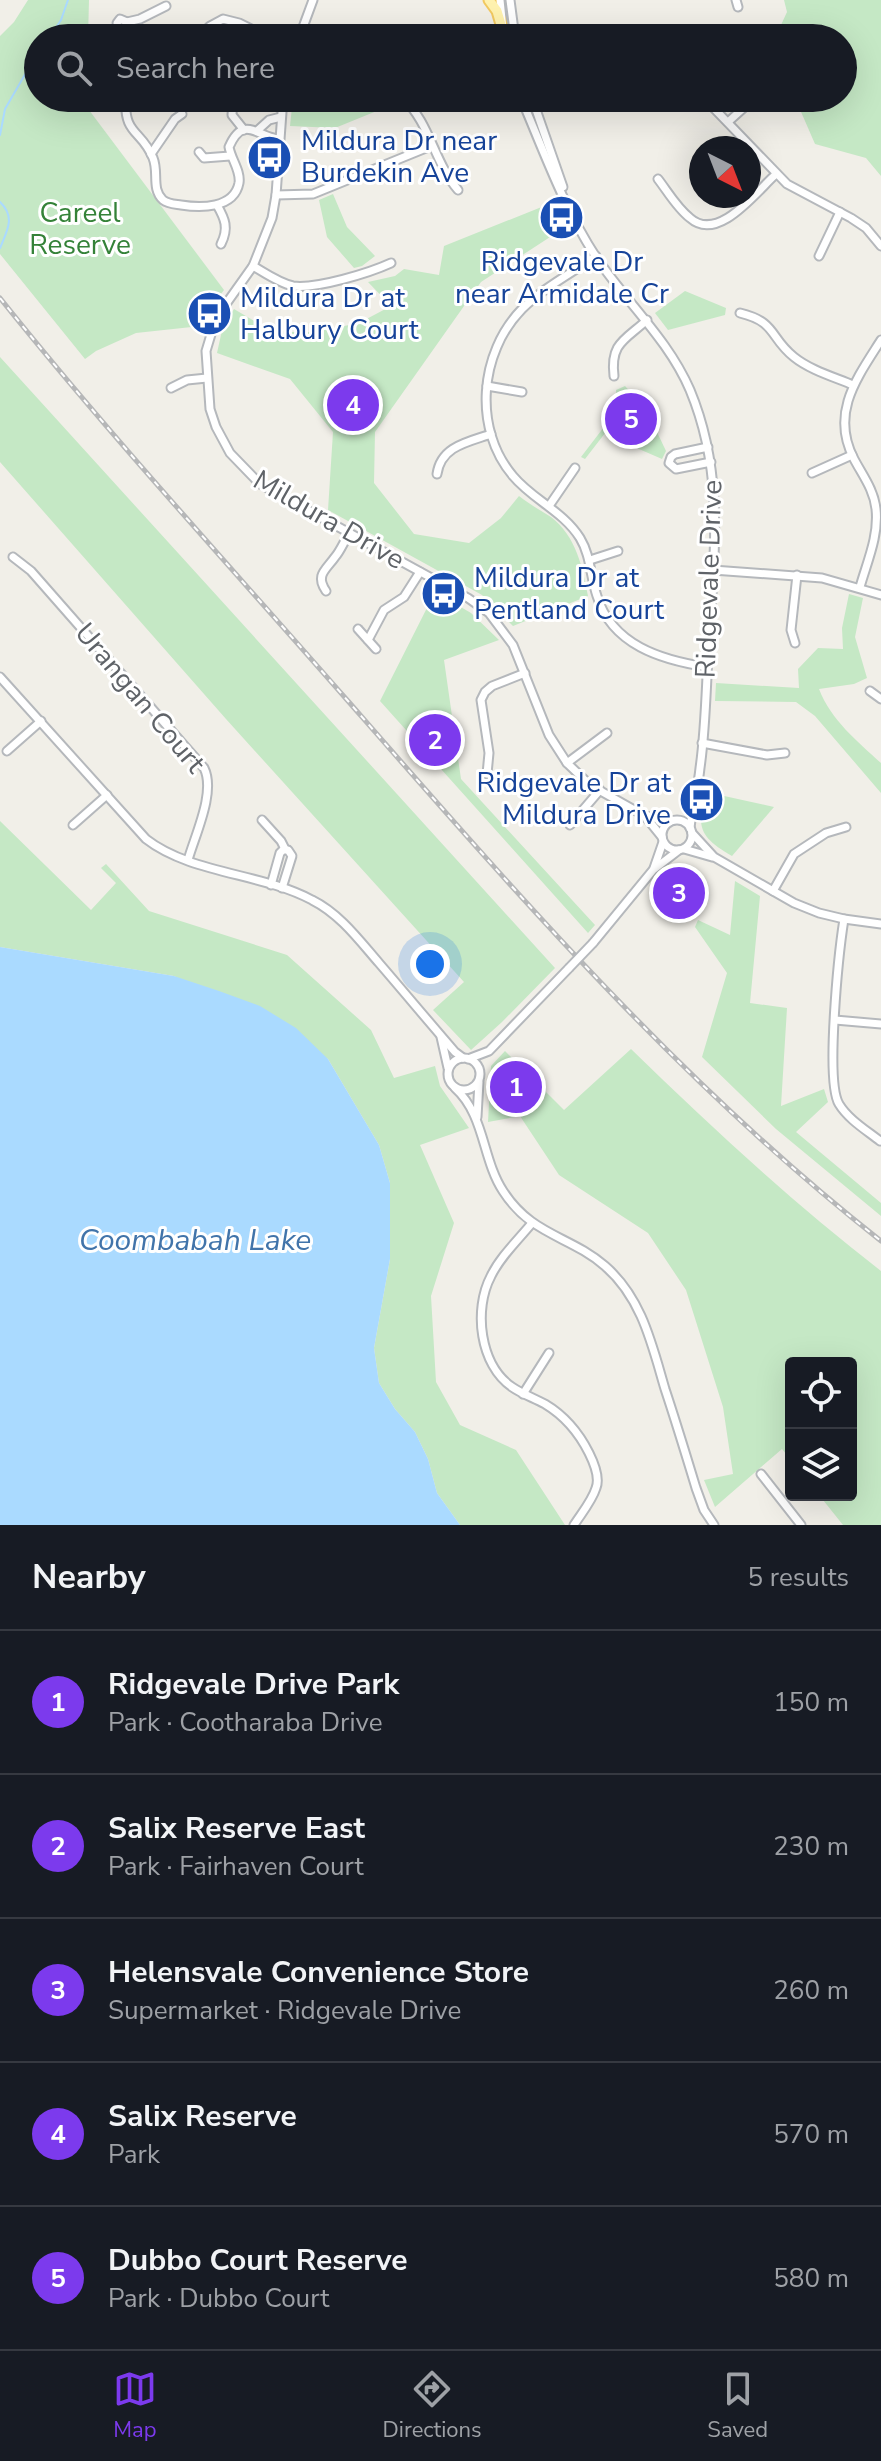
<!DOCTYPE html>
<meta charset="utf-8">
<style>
:root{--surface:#171b24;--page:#20242c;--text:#f1f3f6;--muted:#9ea1a6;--line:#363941;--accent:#7c3aed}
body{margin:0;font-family:"Nunito Sans",sans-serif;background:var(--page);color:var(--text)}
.controls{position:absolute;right:24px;bottom:24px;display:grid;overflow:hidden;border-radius:8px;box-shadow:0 8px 32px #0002}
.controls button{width:72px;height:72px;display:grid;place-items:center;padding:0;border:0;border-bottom:2px solid var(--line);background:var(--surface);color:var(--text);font:40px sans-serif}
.compass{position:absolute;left:689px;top:136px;width:72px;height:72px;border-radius:50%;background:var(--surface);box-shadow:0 8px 32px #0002;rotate:138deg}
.you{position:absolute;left:430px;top:964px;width:28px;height:28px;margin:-20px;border:6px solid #fff;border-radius:50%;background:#1a73e8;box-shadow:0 0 0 12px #1a73e833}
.badge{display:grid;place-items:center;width:52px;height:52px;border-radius:50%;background:var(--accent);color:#fff;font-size:26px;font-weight:700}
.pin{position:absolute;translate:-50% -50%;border:4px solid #fff;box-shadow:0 2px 8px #0006}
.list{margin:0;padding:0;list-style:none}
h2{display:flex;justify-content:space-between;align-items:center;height:104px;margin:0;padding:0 32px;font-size:34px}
h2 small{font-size:26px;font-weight:400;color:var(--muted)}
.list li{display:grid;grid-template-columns:52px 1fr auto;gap:24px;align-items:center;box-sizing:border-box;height:144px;padding:0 32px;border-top:2px solid var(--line)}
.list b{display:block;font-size:30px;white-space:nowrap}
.list p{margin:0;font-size:26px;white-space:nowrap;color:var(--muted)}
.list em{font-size:26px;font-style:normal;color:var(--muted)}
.icon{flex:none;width:44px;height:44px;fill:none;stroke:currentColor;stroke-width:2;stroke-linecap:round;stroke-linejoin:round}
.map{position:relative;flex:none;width:881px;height:1525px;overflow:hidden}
.search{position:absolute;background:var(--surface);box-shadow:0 8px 32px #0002;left:24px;right:24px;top:24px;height:88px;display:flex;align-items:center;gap:20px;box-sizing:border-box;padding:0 28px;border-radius:44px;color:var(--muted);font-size:30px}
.sheet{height:824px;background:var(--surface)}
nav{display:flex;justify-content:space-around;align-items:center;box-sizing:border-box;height:112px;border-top:2px solid var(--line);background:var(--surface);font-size:22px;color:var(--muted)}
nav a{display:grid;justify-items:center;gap:4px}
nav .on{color:var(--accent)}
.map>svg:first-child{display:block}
</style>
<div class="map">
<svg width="881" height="1525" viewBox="0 0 881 1525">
<rect width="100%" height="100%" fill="#f1efe8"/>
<g fill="#c5e8c5">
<polygon points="28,0 89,0 88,38 38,38 38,98 86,98 86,106 224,290 214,303 201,326 136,333 96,351 85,359 0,254 0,36 14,22"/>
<polygon points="784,0 881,0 881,176 866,158 815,144 795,98 843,98 843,38 775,38 787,12"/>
<polygon points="362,98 383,98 389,106 335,128 290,126 292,107 333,109"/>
<polygon points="333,194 347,227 375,256 362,266 354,268 327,237 319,200"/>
<path d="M554,202L567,226L481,282L375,432L374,483L414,534L469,543L501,518L519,496C529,504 540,510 551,517C576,536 583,568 588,596L513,626L482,595L328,510L333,432L290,379L217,353L223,326L234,309L261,325L287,332H314L359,323L391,306L368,282L395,276L404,269L439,275L444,246Z"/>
<polygon points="685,291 726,308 725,315 668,330 655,313"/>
<polygon points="0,357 555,968 502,1022 471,1050 433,1010 464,982 226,719 0,462"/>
<polygon points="625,386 646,409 666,451 662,459 632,446 609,428 585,459 581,457 617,410 616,390"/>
<polygon points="435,592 471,613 499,640 444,660 461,779 595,925 588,933 380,701"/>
<path d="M849,594L863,598L855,637L867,678L854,684L819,689C831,720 857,741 881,763V793L815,716L796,702L715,701L716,683L799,688L798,669L818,648L843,649L842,628Z"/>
<path d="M706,792L774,807L732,856C701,838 695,828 706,792Z"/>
<polygon points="0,821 91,910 116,883 101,868 106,864 149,911 287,955 371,1030 394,1078 435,1066 440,1086 469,1128 420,1145 454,1223 431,1296 436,1382 460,1425 516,1450 565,1525 460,1525 437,1493 428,1459 415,1432 395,1409 379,1383 374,1348 390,1259 390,1183 379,1145 328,1059 174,976 0,947"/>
<polygon points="735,881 760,896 750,1003 787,1008 781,1106 824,1089 828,1102 796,1132 881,1203 881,1216 776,1129 702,1057 727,973 695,927 698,920 730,935"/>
<path d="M631,1049C711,1127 792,1202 881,1271V1525H843L819,1495H851V1363H791V1460L782,1449L715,1507L704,1480L733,1474L723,1407L686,1290L648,1233L559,1175L520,1116L488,1122L491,1066L505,1051L564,1110Z"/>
</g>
<polygon fill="#aadaff" points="0,947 174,976 219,991 260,1006 296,1028 328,1059 379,1145 390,1183 390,1259 374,1348 379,1383 395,1409 415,1432 428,1459 437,1493 460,1525 0,1525"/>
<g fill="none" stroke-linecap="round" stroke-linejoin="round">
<g stroke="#aadaff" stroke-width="2">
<polyline points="49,38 61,20 68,0"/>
<polyline points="0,135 5,109 38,52"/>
<path d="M0,202C16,217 7,231 0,248"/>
</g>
<defs>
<g id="minor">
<polyline points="500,0 504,38"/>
<polyline points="510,0 515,38"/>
<polyline points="736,0 738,7"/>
<polyline points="127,22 140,19 166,6"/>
<polyline points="125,29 127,22 120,19 117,23 118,27 125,29 133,38"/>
<polyline points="198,38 210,26 223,19 239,23 269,38"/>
<polyline points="299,38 313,0"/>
<path d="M126,98C123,135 142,130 153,158C159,172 151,189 163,200C168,204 174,204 181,205C200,208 234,209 239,183C241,171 231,159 229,147C244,113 258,138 279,139"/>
<polyline points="233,98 232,115 244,130"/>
<polyline points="283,98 276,195 272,218 253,266 216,318 206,351 210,409 216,427 230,453 260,484 468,598 489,613 513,645 549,735 567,763 590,785 645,816 662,837"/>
<path d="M403,98C430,123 434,162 458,190"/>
<path d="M521,98C544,152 564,208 596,257C627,303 668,339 690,390C725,474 714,554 709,641C706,683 706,726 700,768C698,789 692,808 690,828"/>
<polyline points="532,98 563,187"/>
<polyline points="704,98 787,184 851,218 866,228 881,246"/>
<polyline points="532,106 551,98"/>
<polyline points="728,122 748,104"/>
<polyline points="258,130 269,120 281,117"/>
<polyline points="199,152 204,158 230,156"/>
<polyline points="151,154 175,119 182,114"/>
<path d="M658,179C668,192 677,208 690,218C718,243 756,192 776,174"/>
<polyline points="276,195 313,194 431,146"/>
<path d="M217,205C225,219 229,228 221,244"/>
<path d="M596,256C572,273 543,288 522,309C479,353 473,429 513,476C533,500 563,511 580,538C591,556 590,576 597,596C612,645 661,660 707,667"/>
<polyline points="819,256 840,212"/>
<path d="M253,266C265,273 279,283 293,286C317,289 369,273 391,263"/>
<path d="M740,313C777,322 769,337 794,357C810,370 834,377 853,385"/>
<path d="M614,376C610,343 625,340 647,320"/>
<polyline points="487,386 522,392"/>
<polyline points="171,388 187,380 207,378"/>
<polyline points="708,447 675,454 671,457 669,463 676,469 711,462"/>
<polyline points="812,473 852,455"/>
<path d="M437,474C441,446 468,442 491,434"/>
<polyline points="549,506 575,468"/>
<path d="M13,557L31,571L204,768C216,792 195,835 188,860"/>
<polyline points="590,560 618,551"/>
<polyline points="713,570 822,578 881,595"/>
<path d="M860,587C867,562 879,536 876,509C874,490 863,476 854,459C830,413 857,378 881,340"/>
<path d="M326,591C315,575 326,570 335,557C341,550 344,541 349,534"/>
<polyline points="358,629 376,649"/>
<polyline points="368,640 384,610 404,597 420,572"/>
<polyline points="795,643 791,630 797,575"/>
<path d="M0,677L146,839C191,874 262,873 312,900C340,914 359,940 379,963C404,992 429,1022 455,1052L463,1058"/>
<polyline points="870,691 881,699"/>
<polyline points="702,743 767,755 785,753"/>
<polyline points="7,751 41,721"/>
<polyline points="567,763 607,733"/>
<polyline points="487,774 489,753 481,700 485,692 492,686 525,673"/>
<polyline points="645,816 670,821"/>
<circle cx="677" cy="835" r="15"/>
<polyline points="262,820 281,841 285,849"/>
<polyline points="73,825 107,795"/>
<polyline points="570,825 600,790"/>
<polyline points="692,833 714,857 794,903 819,913 844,919 881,924"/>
<polyline points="684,849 712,857"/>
<polyline points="654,868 663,842"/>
<polyline points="271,885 280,853 283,850 288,850 292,856 282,888"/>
<polyline points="773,891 794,854 826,833 846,827"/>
<path d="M844,919C839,951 825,1081 839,1104C848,1119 866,1130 880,1141"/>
<polyline points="593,943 653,870 679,850"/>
<polyline points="835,1020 881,1024"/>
<polyline points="441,1037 448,1068"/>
<circle cx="464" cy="1074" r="16"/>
<polyline points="468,1059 489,1051 569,968"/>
<path d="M455,1088C485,1115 482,1159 503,1191C532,1236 569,1235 605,1266C642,1298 652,1345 665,1389C676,1422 686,1455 696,1488L704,1510L714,1525"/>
<polyline points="477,1117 479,1082"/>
<path d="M532,1223C518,1240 500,1257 491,1276C473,1310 480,1365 512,1387C522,1394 534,1398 545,1404C565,1416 579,1433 589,1453C594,1463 600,1478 596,1488C592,1501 581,1514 574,1525"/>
<polyline points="523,1394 549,1353"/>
<polyline points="761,1474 801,1525"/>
</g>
<polyline id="major" points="489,0 497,11 502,28"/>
</defs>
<use href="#minor" stroke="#b5b8bc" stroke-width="11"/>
<use href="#major" stroke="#f2c960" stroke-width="13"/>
<use href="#minor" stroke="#fff" stroke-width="7"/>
<use href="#major" stroke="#fff2af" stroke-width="9"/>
<defs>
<path id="rail" d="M0,298C111,437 231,567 348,701C515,892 681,1084 881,1241"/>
</defs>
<use href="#rail" stroke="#b6b7b8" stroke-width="5"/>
<use href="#rail" stroke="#fff" stroke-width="2" stroke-dasharray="6" stroke-linecap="butt"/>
<defs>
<polyline id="minor-bridge" points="569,968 593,943"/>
</defs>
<use href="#minor-bridge" stroke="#b5b8bc" stroke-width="11" stroke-linecap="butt"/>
<use href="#minor-bridge" stroke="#fff" stroke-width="7"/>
</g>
<defs>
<symbol id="bus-disc" viewBox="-11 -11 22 22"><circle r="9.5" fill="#1a4fb4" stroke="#fff"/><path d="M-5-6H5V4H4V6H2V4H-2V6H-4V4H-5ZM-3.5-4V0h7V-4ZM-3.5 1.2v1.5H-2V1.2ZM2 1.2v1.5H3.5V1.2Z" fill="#fff"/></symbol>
</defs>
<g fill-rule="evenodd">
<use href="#bus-disc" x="244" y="132" width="51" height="51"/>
<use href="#bus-disc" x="536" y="192" width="51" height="51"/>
<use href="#bus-disc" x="184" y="288" width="51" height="51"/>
<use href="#bus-disc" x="418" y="568" width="51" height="51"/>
<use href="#bus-disc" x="676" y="774" width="51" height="51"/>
</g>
<g text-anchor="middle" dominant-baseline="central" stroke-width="6" stroke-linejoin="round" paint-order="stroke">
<g font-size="28" fill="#164399" stroke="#fff" text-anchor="start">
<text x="301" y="141">Mildura Dr near<tspan x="301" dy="32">Burdekin Ave</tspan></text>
<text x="562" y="262" text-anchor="middle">Ridgevale Dr<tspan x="562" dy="32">near Armidale Cr</tspan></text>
<text x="240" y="298">Mildura Dr at<tspan x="240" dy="32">Halbury Court</tspan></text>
<text x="474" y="578">Mildura Dr at<tspan x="474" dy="32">Pentland Court</tspan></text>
<text x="671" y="783" text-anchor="end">Ridgevale Dr at<tspan x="671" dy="32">Mildura Drive</tspan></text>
</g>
<g font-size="28" fill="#348238" stroke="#fff">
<text x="80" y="213">Careel<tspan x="80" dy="32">Reserve</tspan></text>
</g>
<g font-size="28" fill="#5f6368" stroke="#fff">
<text transform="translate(329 520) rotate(30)">Mildura Drive</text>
<text transform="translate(709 579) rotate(-88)">Ridgevale Drive</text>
<text transform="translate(140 698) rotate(50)">Urangan Court</text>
</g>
<g font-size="30" font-style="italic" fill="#4174aa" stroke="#fff">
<text x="195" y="1240">Coombabah Lake</text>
</g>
</g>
</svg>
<div class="controls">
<button><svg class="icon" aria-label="locate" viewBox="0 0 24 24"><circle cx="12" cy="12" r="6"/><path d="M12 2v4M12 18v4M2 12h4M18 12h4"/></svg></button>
<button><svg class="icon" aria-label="layers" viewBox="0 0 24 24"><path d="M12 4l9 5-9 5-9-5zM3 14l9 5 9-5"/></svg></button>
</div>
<svg class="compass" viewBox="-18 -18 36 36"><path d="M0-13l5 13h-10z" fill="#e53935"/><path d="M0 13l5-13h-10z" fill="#9ea1a6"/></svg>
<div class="you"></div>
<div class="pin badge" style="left:516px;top:1087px">1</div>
<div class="pin badge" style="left:435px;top:740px">2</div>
<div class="pin badge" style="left:679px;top:893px">3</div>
<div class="pin badge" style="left:353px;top:405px">4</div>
<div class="pin badge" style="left:631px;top:419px">5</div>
<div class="search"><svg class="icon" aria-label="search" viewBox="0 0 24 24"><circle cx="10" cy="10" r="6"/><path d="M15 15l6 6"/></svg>Search here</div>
</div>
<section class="sheet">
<h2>Nearby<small>5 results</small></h2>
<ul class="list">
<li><span class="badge">1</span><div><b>Ridgevale Drive Park</b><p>Park · Cootharaba Drive</p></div><em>150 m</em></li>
<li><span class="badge">2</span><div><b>Salix Reserve East</b><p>Park · Fairhaven Court</p></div><em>230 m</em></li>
<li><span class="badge">3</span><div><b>Helensvale Convenience Store</b><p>Supermarket · Ridgevale Drive</p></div><em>260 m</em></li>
<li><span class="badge">4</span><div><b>Salix Reserve</b><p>Park</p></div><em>570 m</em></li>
<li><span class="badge">5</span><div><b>Dubbo Court Reserve</b><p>Park · Dubbo Court</p></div><em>580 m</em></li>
</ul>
</section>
<nav>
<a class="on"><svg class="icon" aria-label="map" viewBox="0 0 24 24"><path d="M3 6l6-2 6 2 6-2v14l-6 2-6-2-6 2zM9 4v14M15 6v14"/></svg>Map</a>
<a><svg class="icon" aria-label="directions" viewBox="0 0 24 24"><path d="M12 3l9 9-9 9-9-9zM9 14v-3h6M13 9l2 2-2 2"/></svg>Directions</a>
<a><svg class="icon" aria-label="saved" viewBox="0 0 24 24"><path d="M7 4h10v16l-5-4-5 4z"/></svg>Saved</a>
</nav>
